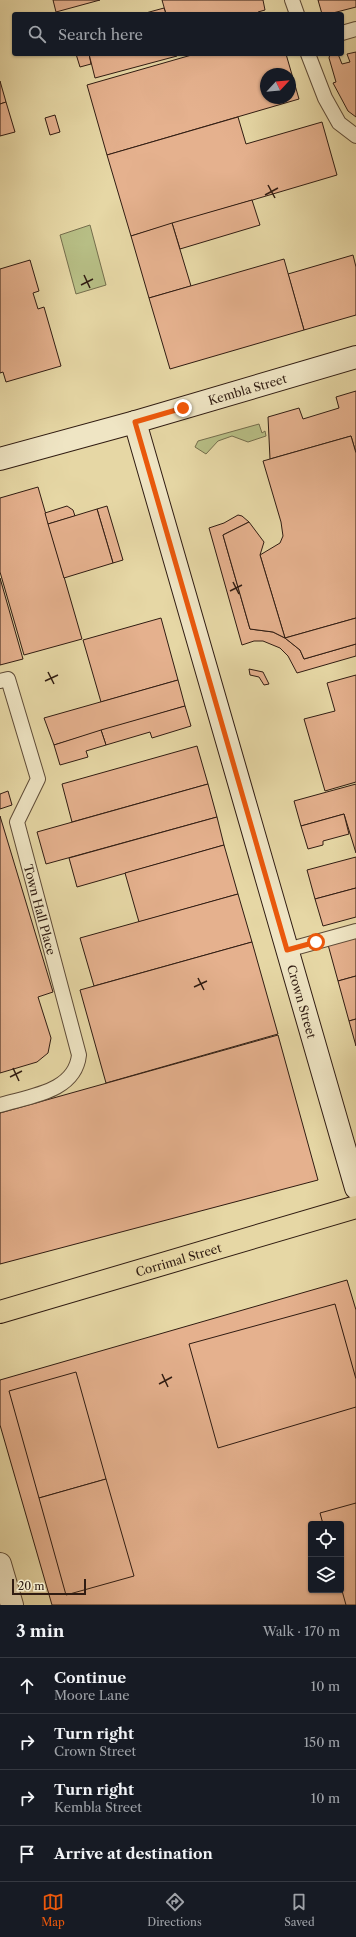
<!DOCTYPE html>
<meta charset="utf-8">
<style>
:root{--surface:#171b24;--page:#20242c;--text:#f1f3f6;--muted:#9ea1a6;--line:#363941;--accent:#ea580c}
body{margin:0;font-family:"Libre Caslon Text",serif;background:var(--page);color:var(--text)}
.controls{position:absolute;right:12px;bottom:12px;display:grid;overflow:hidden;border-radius:4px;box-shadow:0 1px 3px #0004}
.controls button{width:36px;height:36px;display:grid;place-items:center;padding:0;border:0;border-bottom:1px solid var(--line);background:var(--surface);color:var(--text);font:20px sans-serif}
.compass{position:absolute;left:260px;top:68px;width:36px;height:36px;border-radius:50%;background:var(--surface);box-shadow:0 1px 3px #0004;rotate:64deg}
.scale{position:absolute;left:12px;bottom:10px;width:74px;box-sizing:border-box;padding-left:4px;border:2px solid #301c12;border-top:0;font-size:11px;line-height:14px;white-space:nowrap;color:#301c12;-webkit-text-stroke:3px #efe5c4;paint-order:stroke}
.stop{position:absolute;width:12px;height:12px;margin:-9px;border:3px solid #ea580c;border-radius:50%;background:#fff}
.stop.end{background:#ea580c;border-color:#fff;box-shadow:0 1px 4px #0008}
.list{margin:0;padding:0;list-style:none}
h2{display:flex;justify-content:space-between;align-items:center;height:52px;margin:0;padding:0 16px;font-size:17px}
h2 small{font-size:13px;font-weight:400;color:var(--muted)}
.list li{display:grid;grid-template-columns:26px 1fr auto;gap:12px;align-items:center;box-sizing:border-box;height:56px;padding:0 16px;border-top:1px solid var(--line)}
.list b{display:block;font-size:15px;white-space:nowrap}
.list p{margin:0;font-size:13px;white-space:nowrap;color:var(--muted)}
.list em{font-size:13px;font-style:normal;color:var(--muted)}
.icon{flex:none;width:22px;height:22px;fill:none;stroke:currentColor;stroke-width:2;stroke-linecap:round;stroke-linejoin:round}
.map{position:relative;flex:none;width:356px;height:1605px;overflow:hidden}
.search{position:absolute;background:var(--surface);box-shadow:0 1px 3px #0004;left:12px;right:12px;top:12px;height:44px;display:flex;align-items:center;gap:10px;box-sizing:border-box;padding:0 14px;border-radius:4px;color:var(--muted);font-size:15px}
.sheet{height:276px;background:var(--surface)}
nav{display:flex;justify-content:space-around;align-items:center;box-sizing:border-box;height:56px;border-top:1px solid var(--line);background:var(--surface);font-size:11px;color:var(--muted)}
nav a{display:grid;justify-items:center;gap:2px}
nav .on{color:var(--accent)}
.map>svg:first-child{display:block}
</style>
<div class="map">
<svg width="356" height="1605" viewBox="0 0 356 1605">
<rect width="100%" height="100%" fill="#e6d7a5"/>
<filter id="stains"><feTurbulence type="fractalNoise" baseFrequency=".005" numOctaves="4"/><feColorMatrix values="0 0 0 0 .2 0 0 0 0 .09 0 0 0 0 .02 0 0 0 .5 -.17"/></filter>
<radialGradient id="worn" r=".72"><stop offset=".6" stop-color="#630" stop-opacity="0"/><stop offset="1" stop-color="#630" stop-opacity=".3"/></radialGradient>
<g fill="#b7be85" stroke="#746d4c">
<polygon points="90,225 106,285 76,294 60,235"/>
<polygon points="259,424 262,433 265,431 266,436 248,442 232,436 218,441 206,454 195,447 198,441"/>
</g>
<g fill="#e5b18e" stroke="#301c12" fill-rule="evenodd">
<polygon points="53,0 100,0 56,12"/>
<polygon points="162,0 263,0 265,10 258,12 258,14 166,14"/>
<polygon points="318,0 356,0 356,7 329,14 322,14"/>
<polygon points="164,8 166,14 142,14"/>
<polygon points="356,52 356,117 348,111 333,83 336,82 329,58 330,54 338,54 342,64 350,62 347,54"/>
<polygon points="76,54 89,54 91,64 80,67"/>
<polygon points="89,54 177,54 177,56 95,78"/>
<path d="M195,54H286L299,99L107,155L87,85ZM266,74H290V98H266Z"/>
<polygon points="0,81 6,102 0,104"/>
<polygon points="6,102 15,132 0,136 0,104"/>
<polygon points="55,115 60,132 50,135 45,118"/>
<polygon points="238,117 246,144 322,122 337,175 131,236 107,155"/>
<polygon points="252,200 260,225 180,249 172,223"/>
<polygon points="172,223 191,286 149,298 131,236"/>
<polygon points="353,255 356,267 356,315 304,330 288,274"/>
<polygon points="284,259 304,330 170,369 149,298"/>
<polygon points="30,260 39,291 33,293 38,309 44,307 61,366 6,382 3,372 0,373 0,269"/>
<polygon points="356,391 356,453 351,436 270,459 268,417 299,408 303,419 339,408 336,397"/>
<polygon points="351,436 356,453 356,618 285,638 260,555 280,543 283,536 281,522 263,461"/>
<polygon points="38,487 82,639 24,655 0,572 0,498"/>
<polygon points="67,506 73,510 75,516 48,524 45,513"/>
<polygon points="107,506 123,560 113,563 97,509"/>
<polygon points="97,509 113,563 64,578 48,524"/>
<polygon points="238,515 242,516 249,522 223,535 250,629 273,632 285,638 300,650 304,659 356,644 356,656 297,673 288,656 280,648 263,641 254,641 242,645 209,528 224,523"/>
<polygon points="249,522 264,542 260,555 285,638 273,632 250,629 223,535"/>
<polygon points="0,578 23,659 0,665"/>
<polygon points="161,618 178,680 101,702 83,640"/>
<polygon points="356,618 356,644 304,659 300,650 285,638"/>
<polygon points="249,669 263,672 269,684 264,685 259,677 250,675"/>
<polygon points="356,675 356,782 325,791 304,719 335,711 327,683"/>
<polygon points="178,680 185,706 54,745 44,718"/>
<polygon points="185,706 191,726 152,738 150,732 106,745 101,730"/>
<polygon points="101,730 106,745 86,751 88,757 60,765 54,745"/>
<polygon points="197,746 208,784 72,822 62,784"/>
<polygon points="208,784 217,817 46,864 37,832"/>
<polygon points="356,784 356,853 344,814 301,826 294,801"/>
<polygon points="8,791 12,805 0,809 0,794"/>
<polygon points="344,814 349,834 323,841 323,845 308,849 301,826"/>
<polygon points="0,816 53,992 38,997 51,1038 48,1053 37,1062 0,1073"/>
<polygon points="217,817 224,845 77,887 69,858"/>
<polygon points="224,845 238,894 139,922 125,873"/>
<polygon points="356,857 356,888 315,899 307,870"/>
<polygon points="356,888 356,917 323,926 315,899"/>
<polygon points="238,894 252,942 94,986 80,938"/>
<polygon points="356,933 356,976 338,981 327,941"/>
<polygon points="252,942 278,1034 106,1083 80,990"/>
<polygon points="356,976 356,1019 349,1021 338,981"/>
<polygon points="356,1019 356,1046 349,1021"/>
<polygon points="278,1035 318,1180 0,1264 0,1113"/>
<path d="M347,1280L356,1310V1605H52L0,1425V1380ZM311,1524H341V1590H311Z"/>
<polygon points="335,1304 356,1379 356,1407 218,1448 189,1344"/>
<polygon points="76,1372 106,1479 39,1498 9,1391"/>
<polygon points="106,1479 134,1576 66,1595 39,1498"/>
<polygon points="356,1503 356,1605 346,1605 341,1587 341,1524 323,1524 320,1513"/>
</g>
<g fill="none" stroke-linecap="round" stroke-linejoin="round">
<defs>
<g id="service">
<polyline points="292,0 297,14"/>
<polyline points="342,33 356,29"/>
<polyline points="308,54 325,98 339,123 356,136"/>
<path id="s1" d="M0,681L8,679L38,779L17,822L79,1055C75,1092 30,1096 0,1105"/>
<polyline points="287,950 356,931"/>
</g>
<polyline id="tertiary" points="0,1564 12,1605"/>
<g id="secondary">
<path id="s2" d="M135,422L356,1188"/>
<path id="s3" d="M0,459L135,422L356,357"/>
</g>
<g id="primary">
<path id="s4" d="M0,1312L356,1207"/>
</g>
</defs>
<use href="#service" stroke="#5e4b37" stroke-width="16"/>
<use href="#tertiary" stroke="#5e4b37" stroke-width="24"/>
<use href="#secondary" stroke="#301c12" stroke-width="24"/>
<use href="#primary" stroke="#301c12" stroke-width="24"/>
<use href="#service" stroke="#efe5c4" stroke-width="14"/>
<use href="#tertiary" stroke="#efe5c4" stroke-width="22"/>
<use href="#secondary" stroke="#efe5c4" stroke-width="22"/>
<use href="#primary" stroke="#e6d7a5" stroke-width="22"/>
</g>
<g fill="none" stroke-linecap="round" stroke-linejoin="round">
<polyline stroke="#ea580c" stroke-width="5" points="183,408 135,422 287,950 316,942"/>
</g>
<path fill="none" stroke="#301c12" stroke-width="1.5" d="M268,185L275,198M265,195L278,188M84,275L90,288M81,285L93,279M233,582L239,594M230,591L242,585M48,672L54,684M45,681L58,675M198,978L204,990M194,987L207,981M13,1068L19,1081M10,1077L22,1071M162,1374L168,1387M159,1384L172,1377"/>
<g text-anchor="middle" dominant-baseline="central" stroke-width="4" stroke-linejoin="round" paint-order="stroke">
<g font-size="12" fill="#301c12" stroke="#efe5c4">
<text stroke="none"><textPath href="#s3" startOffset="257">Kembla Street</textPath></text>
<text stroke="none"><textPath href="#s1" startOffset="251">Town Hall Place</textPath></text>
<text stroke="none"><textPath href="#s2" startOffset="603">Crown Street</textPath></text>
<text stroke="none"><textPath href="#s4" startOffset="186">Corrimal Street</textPath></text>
</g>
</g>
<rect width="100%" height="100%" filter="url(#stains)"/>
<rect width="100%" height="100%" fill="url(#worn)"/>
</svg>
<div class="controls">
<button><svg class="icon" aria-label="locate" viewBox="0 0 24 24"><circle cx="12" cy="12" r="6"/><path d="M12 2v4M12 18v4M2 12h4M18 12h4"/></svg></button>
<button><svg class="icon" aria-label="layers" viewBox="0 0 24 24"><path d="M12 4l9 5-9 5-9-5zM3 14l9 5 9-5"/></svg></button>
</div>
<svg class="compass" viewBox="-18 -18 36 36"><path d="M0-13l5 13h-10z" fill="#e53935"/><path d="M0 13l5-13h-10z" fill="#9ea1a6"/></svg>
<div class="scale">20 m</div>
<div class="stop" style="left:316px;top:942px"></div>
<div class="stop end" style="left:183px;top:408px"></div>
<div class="search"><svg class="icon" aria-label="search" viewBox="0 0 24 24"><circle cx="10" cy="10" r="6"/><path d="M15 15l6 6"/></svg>Search here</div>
</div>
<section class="sheet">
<h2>3 min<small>Walk · 170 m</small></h2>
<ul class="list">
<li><svg class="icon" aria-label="ahead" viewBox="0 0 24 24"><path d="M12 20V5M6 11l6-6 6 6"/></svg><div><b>Continue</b><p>Moore Lane</p></div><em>10 m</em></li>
<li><svg class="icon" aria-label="right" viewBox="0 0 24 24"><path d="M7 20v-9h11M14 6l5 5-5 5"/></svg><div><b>Turn right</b><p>Crown Street</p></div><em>150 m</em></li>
<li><svg class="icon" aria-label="right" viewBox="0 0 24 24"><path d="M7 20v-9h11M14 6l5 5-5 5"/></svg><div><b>Turn right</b><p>Kembla Street</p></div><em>10 m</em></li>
<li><svg class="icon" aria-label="arrive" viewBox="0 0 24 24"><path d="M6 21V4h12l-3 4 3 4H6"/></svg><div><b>Arrive at destination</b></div></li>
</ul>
</section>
<nav>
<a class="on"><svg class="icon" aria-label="map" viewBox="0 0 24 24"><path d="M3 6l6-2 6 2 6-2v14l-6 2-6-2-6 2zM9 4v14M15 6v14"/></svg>Map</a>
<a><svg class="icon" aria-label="directions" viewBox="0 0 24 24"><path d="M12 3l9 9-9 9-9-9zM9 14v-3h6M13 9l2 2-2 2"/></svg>Directions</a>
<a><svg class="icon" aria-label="saved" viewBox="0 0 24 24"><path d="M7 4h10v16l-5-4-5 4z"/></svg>Saved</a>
</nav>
